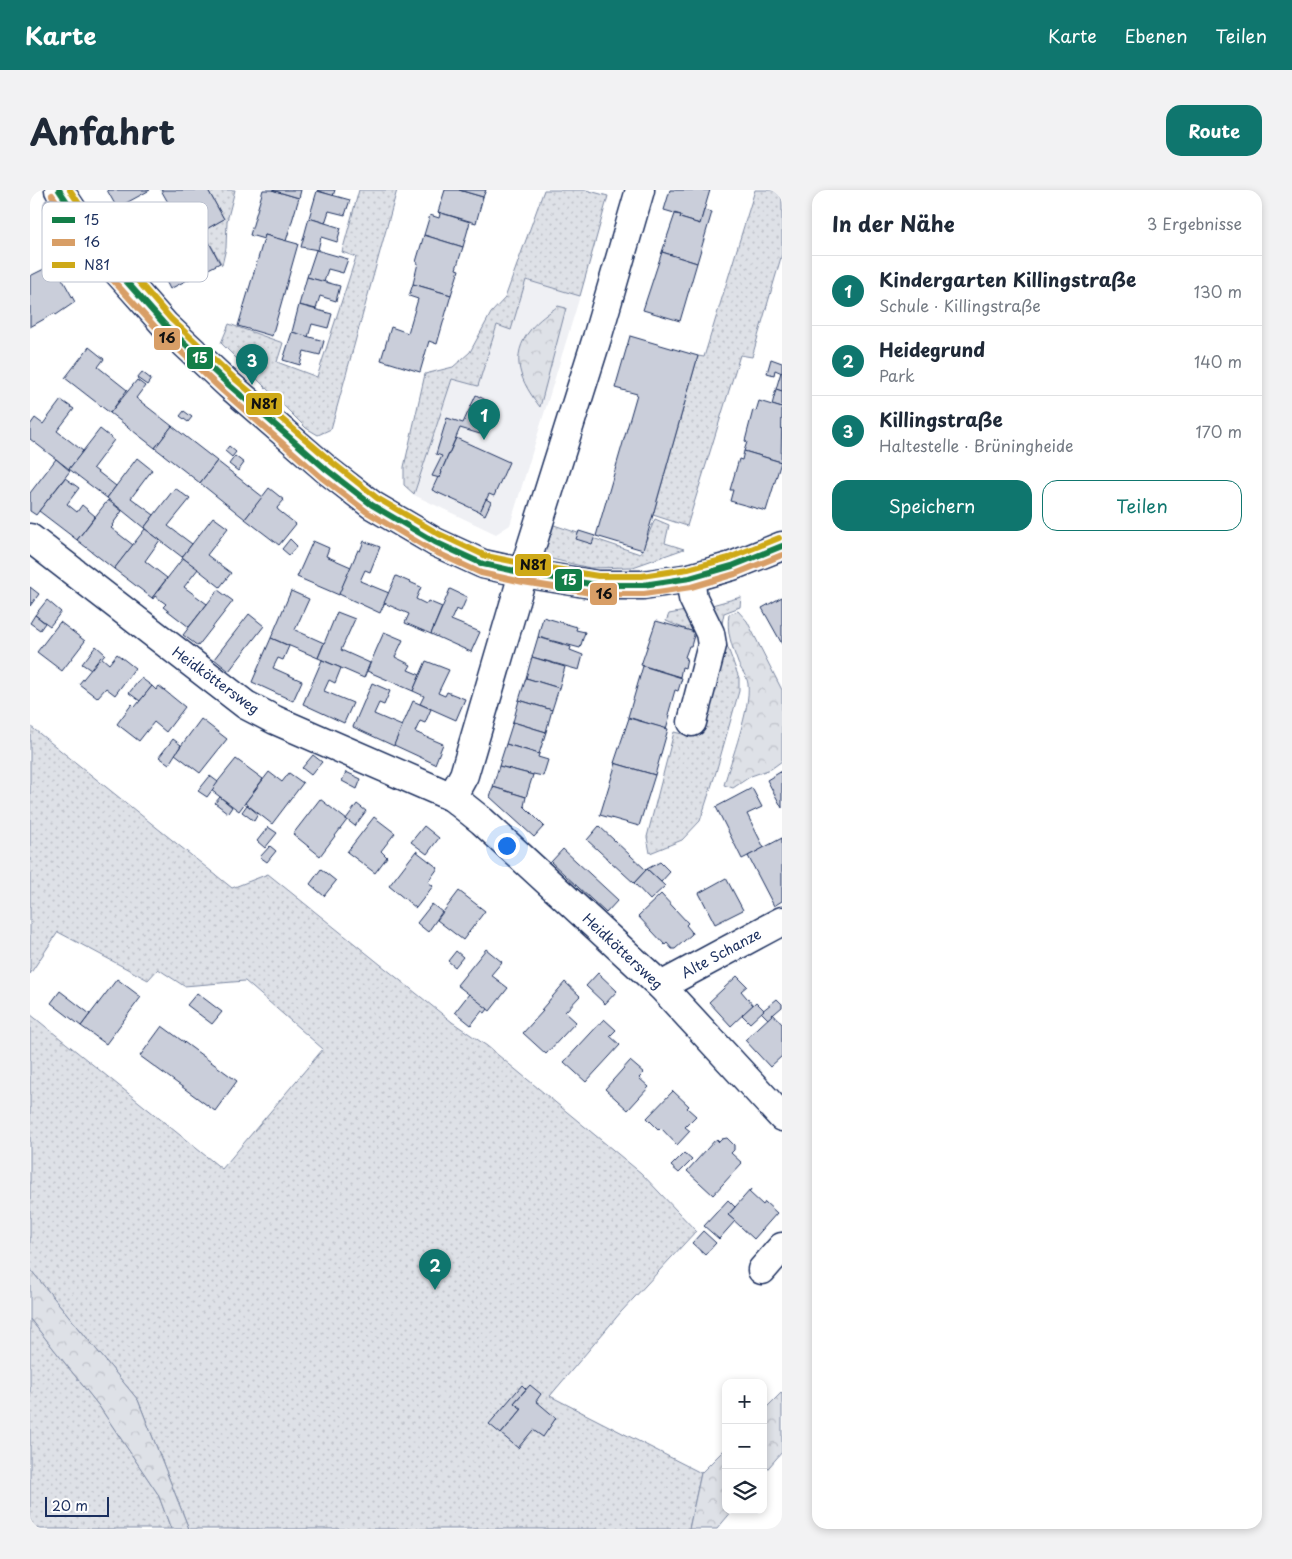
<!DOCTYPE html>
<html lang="de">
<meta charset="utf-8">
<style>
:root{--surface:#fff;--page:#f2f2f3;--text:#1f2937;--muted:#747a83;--line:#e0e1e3;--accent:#0f766e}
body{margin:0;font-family:"Playpen Sans",sans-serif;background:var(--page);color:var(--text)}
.controls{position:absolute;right:15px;bottom:15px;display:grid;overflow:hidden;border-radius:10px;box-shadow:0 2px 8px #0003}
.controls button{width:45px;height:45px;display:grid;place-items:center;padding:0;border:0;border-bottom:1px solid var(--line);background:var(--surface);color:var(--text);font:25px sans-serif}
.scale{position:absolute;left:15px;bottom:12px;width:64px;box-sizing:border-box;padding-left:5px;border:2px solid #1b2f5e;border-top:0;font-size:14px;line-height:18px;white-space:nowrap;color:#1b2f5e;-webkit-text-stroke:4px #fff;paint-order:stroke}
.you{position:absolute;left:476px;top:655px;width:18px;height:18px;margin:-12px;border:4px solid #fff;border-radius:50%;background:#1a73e8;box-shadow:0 0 0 8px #1a73e833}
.badge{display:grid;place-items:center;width:32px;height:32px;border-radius:50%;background:var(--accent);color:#fff;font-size:16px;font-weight:700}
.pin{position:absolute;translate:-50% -41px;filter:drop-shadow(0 1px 2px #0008)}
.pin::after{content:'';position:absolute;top:26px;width:18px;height:15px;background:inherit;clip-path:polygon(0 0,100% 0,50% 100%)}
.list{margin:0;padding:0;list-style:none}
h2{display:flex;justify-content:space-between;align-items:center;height:65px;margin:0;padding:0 20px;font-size:21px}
h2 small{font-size:16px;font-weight:400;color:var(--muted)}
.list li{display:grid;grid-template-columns:32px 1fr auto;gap:15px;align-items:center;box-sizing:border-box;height:70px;padding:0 20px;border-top:1px solid var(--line)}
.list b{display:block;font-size:19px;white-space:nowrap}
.list p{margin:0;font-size:16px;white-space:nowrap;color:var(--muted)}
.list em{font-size:16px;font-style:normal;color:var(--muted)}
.actions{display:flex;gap:10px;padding:15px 20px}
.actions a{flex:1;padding:11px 0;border:1px solid var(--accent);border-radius:15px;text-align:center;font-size:18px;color:var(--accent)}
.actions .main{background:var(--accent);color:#fff}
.icon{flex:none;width:28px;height:28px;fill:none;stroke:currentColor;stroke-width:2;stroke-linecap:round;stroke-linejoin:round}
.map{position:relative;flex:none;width:752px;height:1339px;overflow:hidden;border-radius:15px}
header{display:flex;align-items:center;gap:30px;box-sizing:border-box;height:70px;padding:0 25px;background:var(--accent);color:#fff}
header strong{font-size:24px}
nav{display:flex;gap:28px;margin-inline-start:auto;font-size:18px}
.intro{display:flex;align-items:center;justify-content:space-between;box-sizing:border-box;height:120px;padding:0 30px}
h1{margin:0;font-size:35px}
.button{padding:12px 22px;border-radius:15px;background:var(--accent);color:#fff;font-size:18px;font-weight:700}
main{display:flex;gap:30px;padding:0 30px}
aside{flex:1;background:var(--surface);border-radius:15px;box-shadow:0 2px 8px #0003}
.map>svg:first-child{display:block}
</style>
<header>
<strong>Karte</strong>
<nav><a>Karte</a><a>Ebenen</a><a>Teilen</a></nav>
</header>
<div class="intro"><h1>Anfahrt</h1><a class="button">Route</a></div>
<main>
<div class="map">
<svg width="752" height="1339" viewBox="0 0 752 1339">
<defs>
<pattern id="grass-dots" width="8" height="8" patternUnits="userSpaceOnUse" patternTransform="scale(1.25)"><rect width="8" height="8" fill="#dee1e7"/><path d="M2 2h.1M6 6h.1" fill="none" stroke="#bec1c9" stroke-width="1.8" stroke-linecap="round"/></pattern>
<pattern id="forest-crowns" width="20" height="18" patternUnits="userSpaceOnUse" patternTransform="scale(1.25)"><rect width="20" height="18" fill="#dee1e7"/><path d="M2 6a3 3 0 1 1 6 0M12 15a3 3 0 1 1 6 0" fill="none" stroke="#bec1c9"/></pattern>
</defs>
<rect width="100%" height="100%" fill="#fff"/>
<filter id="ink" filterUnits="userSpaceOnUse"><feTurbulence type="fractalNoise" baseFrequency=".02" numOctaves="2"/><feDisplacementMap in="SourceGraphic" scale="10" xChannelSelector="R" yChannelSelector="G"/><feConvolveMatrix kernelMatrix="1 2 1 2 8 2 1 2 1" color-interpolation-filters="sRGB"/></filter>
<g filter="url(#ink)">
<polygon fill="#eff0f4" points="496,90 550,106 480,335 466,344 384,305 422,189 448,196 467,135 481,139"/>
<g fill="url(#grass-dots)" stroke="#7c88a2">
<polygon points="178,0 205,0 197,31 196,58 192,75 173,41 194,29"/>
<polygon points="329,0 367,0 301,239 288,245 276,238 191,153 199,134 253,153 247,172 287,187 326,67 312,62"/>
<polygon points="514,0 556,0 578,6 550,106 496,90 481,140 467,135 448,196 422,189 384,304 374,295 374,277 395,184 423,177 440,162 461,123 475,108"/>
<polygon points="725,0 752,0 752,64 722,167 710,165 657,336 623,325 668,166 674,167"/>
<polygon points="625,329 639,335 635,353 654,359 603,377 560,378 513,367 524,335 610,364"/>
<polygon points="711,407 710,417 694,423 691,439 709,488 709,501 686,582 670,631 652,650 620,663 617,647 644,542 665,547 687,452 636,431 639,424 671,418"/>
<polygon points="0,536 202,698 238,684 422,832 457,856 611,983 666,1041 591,1122 520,1206 671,1283 659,1339 159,1339 108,1210 0,1079 0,824 192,979 293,859 215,791 154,796 128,779 118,790 28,742 0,784"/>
<polygon points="0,1129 69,1216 128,1304 141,1339 0,1339"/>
</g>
<g fill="url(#forest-crowns)" stroke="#7c88a2">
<path d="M528,116L536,118L510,217C491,192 478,167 501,139C508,130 519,123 528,116Z"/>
<path d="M708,421L717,431L752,500V571L741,579L721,586L703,598L694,595C701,570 721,518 718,494C717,486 711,480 708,473C702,456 696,442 699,424Z"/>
<polygon points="0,1079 108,1210 159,1339 141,1339 128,1304 69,1216 0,1129"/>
<polygon points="752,1202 752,1262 733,1284 733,1221"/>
<polygon points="696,1258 696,1320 703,1320 687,1339 659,1339 671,1283"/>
</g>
<g fill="#caceda" stroke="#1b2f5e">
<polygon points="77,0 120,0 87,18"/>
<polygon points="131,0 178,0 194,29 173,41 190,73 140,99 115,50 149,32"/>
<polygon points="233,0 242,0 269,8 256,51 235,45 234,49 220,45"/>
<polygon points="242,0 271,0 269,8"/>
<polygon points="287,0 305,0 303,6"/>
<polygon points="415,0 429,0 453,7 446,33 408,22"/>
<polygon points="429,0 456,0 453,7"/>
<polygon points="640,0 680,0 670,34 650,28 651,25 634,20"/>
<polygon points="287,1 320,10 315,25 299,21 295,33 279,28"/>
<polygon points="674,20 682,22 667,73 632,62 645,24 651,25 650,28 670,34"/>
<polygon points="408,22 440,32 433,57 394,45 400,25 409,28 410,24"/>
<polygon points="279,28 311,38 307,52 291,47 288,60 271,57"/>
<polygon points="235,45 268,54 242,146 208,136"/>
<polygon points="394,45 433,57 426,79 429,80 421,105 383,94 388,73 386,72"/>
<polygon points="286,60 318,69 313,83 298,79 294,92 277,87"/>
<polygon points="632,62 667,73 650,131 613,120"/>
<polygon points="24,74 45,112 26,125 25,123 0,137 0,86"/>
<polygon points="277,87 310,96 306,111 290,106 286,119 269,115"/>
<polygon points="383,94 421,105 407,154 399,151 390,182 351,170 361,137 378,143 388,109 379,106"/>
<polygon points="269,115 302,124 298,138 282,134 278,147 262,142"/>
<polygon points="262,142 294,151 290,165 274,161 270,175 253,170"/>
<polygon points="600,146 668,166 613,360 566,346 607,204 585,198"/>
<polygon points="59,157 74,169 68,177 97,200 80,223 35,188"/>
<polygon points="741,169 752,173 752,183 745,180 744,185 737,183"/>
<polygon points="112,182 121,189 117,195 107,188"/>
<polygon points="751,182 752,183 752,201 746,199"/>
<polygon points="107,190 115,196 106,208 142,236 125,258 80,223"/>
<polygon points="746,199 752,201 752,218 742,215"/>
<polygon points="446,205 464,214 450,244 430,238 411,282 412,282 410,288 402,286 412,266 406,264 417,228 433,233"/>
<polygon points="31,210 44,219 27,241 53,261 39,279 0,249 0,235 5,228 13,234"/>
<polygon points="729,211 752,218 751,272 714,261 717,252 715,251 723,220 726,221"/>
<polygon points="154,221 162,227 158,232 150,226"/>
<polygon points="142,236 187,271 170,293 125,258"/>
<polygon points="70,239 84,250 63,278 86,296 77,308 39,279"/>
<polygon points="426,248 479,272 464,306 459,304 450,322 402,300 408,287 410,288 412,282 411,282"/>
<polygon points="199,256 206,262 202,267 195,261"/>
<polygon points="714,261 751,272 736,321 700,311 703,300 700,300 709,269 712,270"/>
<polygon points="205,266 214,273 208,281 199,274"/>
<polygon points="107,268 122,280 101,308 124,325 114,338 77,308"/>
<polygon points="26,269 40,281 6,325 0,321 0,303"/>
<polygon points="187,271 233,307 215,329 170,293"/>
<polygon points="35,288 49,298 37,314 47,322 52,315 65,326 47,350 9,321"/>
<polygon points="145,298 160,309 138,336 162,354 152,367 114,338"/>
<polygon points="239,298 254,310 247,318 248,320 266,334 249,355 215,329"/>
<polygon points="456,309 461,312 455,325 450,322"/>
<polygon points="78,310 92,321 82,335 83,336 81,338 103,355 84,379 47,350"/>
<polygon points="183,327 198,338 177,365 201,383 190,397 152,367"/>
<polygon points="115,339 130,350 115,371 137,388 122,408 84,379"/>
<polygon points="549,341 565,346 562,354 546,349"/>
<polygon points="260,349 267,356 259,365 252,359"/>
<polygon points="283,351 299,358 296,366 321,377 309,405 267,387"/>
<polygon points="334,351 350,357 340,382 335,380 330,391 359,403 350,423 309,404 328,360 330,361"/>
<polygon points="153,368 168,379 154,397 177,414 159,437 133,417 136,414 125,406 123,409 122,408"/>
<polygon points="366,386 391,397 386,409 396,414 398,411 412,417 401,444 375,433 379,424 354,413"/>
<polygon points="0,397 9,404 0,416"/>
<polygon points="420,399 437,407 431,421 426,419 421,430 450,442 441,462 401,444"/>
<polygon points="188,400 203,411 168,456 153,445"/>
<polygon points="261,401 279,409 265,440 294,453 288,468 241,448"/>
<polygon points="752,407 752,454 732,418"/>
<polygon points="17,410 31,422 20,436 5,425"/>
<polygon points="307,422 325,429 311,460 340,473 334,488 288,468"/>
<polygon points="219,424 234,436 199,481 184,469"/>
<polygon points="5,425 15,433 10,440 0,433"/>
<polygon points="513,427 547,437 546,440 555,442 550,458 508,447"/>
<polygon points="626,431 665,442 661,456 659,456 655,467 657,468 655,478 652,477 650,487 611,475"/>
<polygon points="30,432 55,451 32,481 7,462"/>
<polygon points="354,442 373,450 365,467 381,475 378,480 390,485 383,501 337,481"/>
<polygon points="508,447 541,457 540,460 553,465 549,480 502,467"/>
<polygon points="241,448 259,456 253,470 248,468 243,478 272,491 263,511 222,492"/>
<polygon points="66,456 75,464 61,480 52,474"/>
<polygon points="87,464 105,478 85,505 76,498 67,508 49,494 71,467 79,474"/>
<polygon points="502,467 535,477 529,498 496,488"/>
<polygon points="292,470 311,478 305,493 299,490 294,501 323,513 314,533 273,514"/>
<polygon points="396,471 419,480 408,503 415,506 417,502 435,509 426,530 390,514 394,506 383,501"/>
<polygon points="613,476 652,488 648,501 645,500 638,525 640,525 636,539 598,527"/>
<polygon points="111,488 122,496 110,511 99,503"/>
<polygon points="496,488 529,498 522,520 489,510"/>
<polygon points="342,493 360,501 354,515 349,513 344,524 372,536 364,556 323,537"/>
<polygon points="122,496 126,500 129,496 155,517 136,542 124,532 109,551 87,534 102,514 105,517"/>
<polygon points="489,510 522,520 516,542 483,532"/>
<polygon points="383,511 401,519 395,533 390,531 385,542 413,554 405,574 364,555"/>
<polygon points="599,528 638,539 625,585 584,573"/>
<polygon points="171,529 197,549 170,583 145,564"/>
<polygon points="483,532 516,542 509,564 476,554"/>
<polygon points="143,549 151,555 139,574 129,567"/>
<polygon points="476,554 509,564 508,567 518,570 513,586 503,584 503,585 469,576"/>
<polygon points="283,565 292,572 281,585 272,578"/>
<polygon points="206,569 233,589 209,621 181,600"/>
<polygon points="584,573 625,585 609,636 570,625 586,573"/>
<polygon points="469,576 503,585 496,607 463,597"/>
<polygon points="752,581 752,618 737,590"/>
<polygon points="239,582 252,592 259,583 273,593 242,634 215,613"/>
<polygon points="316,582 331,589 327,599 312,591"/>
<polygon points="180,586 188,592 177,607 168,601"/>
<polygon points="463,597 496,607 494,616 514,636 504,647 460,607"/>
<polygon points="722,598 732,617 717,624 734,658 712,669 686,617"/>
<polygon points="190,607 202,617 198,623 185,613"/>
<polygon points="290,609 317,630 290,666 263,644"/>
<polygon points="327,614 336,621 325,636 316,629"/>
<polygon points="217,615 228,624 224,631 212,622"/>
<polygon points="344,627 365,643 351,661 357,667 345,683 317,662"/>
<polygon points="394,636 409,648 397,664 381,652"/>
<polygon points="569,636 616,680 604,693 557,650"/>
<polygon points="238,637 247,643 235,658 227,651"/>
<polygon points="752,648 752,711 744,716 718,666"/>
<polygon points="240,656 246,661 237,672 230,667"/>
<polygon points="533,659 588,710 576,723 521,672"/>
<polygon points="386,661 408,678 398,692 403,696 386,718 359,696"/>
<polygon points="630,672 640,682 631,692 617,679"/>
<polygon points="291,679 306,691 294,706 280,694"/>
<polygon points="617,679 635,696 620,710 604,693"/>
<polygon points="696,688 713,720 685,734 669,703"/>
<polygon points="429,701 455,721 433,750 407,730"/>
<polygon points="631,704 658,733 656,735 661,741 662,744 645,759 642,759 637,753 635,755 608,726"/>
<polygon points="402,714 412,722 398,742 387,733"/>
<polygon points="456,759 472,772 461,785 478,798 460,821 427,795"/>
<polygon points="426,761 433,767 425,777 418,771"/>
<polygon points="568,783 587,801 575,814 556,796"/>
<polygon points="707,786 717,796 711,801 723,815 701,836 679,812"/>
<polygon points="87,789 111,807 76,854 51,836"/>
<polygon points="535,792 550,806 535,822 546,832 516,864 493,843 513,821 511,820"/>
<polygon points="30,801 60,824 51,836 21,813"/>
<polygon points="167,803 192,822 182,834 157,815"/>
<polygon points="439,804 458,819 455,823 452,821 441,835 425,822"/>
<polygon points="747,809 752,814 752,817 738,829 731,822"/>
<polygon points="726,812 734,820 720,833 712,825"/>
<polygon points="743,824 752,834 752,866 740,877 715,850"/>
<polygon points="574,829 586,840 580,846 590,855 556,892 534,872"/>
<polygon points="132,836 207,891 185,921 110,866"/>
<polygon points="600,871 614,883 609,888 619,897 598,920 575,899"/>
<polygon points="643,901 659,916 657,918 666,926 655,937 660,941 647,955 631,938 629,940 617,928"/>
<polygon points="697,948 704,955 704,960 701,963 712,973 683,1005 657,981 686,949 689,952 692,949"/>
<polygon points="654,963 662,970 649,983 641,976"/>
<polygon points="721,999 719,1002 733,1015 735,1012 747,1023 724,1049 698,1025"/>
<polygon points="698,1010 705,1017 698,1025 705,1031 689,1049 674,1036"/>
<polygon points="673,1041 686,1053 675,1065 662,1053"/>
<polygon points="492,1195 496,1199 484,1213 492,1219 471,1244 459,1234"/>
<polygon points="500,1195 511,1204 506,1211 526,1228 513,1247 503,1240 488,1258 471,1244 492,1219 484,1213"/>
</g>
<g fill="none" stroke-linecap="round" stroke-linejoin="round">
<defs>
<g id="minor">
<polyline points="29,0 55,39 88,82 135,135 199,195 297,280 342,315 405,352 453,374 494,383 567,395 613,395 660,388 702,376 752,356"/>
<polyline points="0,348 216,515 245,530 422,607 452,631 631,796 752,927"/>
<polyline points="660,388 663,408 680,443 682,455 662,532"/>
<polyline points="422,607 434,585 498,367 567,148 610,0"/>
<polyline points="631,796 752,731"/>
<polyline points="732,1080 752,1057"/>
</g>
</defs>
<use href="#minor" stroke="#1b2f5e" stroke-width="31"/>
<use href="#minor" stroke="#fff" stroke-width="28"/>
<defs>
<polyline id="bus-1" points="29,0 55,39 88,82 135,135 199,195 297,280 342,315 405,352 453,374 494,383 567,395 613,395 660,388 702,376 752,356"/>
<polyline id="bus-2" points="22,5 48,44 81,88 129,141 193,201 291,287 337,322 401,360 451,383 493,392 567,404 614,404 661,397 705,384 752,365"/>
<polyline id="bus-3" points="40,0 62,34 95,76 141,129 205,189 303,273 347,308 409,344 456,366 496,374 568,386 612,386 658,379 699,368 749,348"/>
</defs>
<use href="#bus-1" stroke="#fff" stroke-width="10"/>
<use href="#bus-2" stroke="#fff" stroke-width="10"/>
<use href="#bus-3" stroke="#fff" stroke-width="10"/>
<use href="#bus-1" stroke="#137e48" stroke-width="6"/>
<use href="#bus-2" stroke="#d89e66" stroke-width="6"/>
<use href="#bus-3" stroke="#cea918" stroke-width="6"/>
</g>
<circle fill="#9da5b9" cx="21" cy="16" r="8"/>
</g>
<g text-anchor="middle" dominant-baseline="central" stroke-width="4" stroke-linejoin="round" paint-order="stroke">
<g font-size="14" fill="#1b2f5e" stroke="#fff">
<text transform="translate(186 490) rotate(36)">Heidköttersweg</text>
<text transform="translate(593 761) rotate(43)">Heidköttersweg</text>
<text transform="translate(691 763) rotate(-28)">Alte Schanze</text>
</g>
</g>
<rect x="12" y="12" width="166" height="80" rx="8" fill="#fff" stroke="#bbc1cf" stroke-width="1"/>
<rect x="22" y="27" width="23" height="6" fill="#137e48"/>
<rect x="22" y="49" width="23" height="7" fill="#d89e66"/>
<rect x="22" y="72" width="23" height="6" fill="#cea918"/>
<g font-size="14" fill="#1b2f5e">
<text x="54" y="35">15</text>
<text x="54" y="57">16</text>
<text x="54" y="80">N81</text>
</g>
<g stroke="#fff" stroke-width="2">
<rect x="123" y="137" width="28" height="24" rx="5" fill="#d89e66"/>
<rect x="156" y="156" width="28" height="24" rx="5" fill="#137e48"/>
<rect x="215" y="202" width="38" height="24" rx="5" fill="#cea918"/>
<rect x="484" y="363" width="38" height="24" rx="5" fill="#cea918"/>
<rect x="524" y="378" width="29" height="24" rx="5" fill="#137e48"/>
<rect x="559" y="392" width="29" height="24" rx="5" fill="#d89e66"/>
</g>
<g font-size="14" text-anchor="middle" font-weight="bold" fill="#fff">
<text x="170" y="173">15</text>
<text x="539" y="395">15</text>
</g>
<g font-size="14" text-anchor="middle" font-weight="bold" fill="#111">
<text x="137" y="153">16</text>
<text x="234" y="219">N81</text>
<text x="503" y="380">N81</text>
<text x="574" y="409">16</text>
</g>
</svg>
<div class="controls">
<button>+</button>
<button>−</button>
<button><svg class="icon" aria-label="layers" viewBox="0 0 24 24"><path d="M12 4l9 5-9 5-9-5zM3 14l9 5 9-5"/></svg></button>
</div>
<div class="scale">20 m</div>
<div class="you"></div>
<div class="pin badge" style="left:454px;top:250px">1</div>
<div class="pin badge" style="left:405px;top:1100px">2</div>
<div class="pin badge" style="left:222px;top:195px">3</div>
</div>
<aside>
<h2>In der Nähe<small>3 Ergebnisse</small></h2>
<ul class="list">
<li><span class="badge">1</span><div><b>Kindergarten Killingstraße</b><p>Schule · Killingstraße</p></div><em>130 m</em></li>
<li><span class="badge">2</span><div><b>Heidegrund</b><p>Park</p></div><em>140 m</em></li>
<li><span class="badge">3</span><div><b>Killingstraße</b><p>Haltestelle · Brüningheide</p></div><em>170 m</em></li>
</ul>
<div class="actions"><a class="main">Speichern</a><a>Teilen</a></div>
</aside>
</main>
